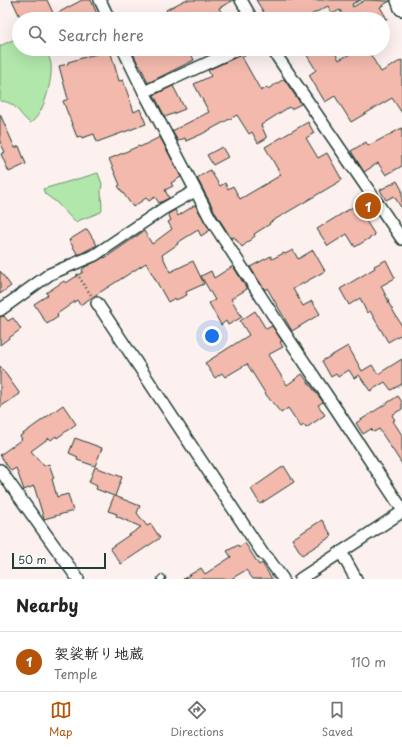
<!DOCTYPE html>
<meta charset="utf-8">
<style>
:root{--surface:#fff;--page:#f2f2f2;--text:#222;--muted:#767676;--line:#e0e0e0;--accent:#b45309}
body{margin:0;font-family:"Playpen Sans","Klee One",sans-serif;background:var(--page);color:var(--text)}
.scale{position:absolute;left:12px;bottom:10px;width:94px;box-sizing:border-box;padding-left:4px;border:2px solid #1f3d34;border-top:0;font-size:11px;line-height:14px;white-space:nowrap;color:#1f3d34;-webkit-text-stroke:3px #fff;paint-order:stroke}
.you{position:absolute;left:212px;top:336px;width:14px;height:14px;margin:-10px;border:3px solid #fff;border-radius:50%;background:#1a73e8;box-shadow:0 0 0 6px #1a73e833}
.badge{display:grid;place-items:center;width:26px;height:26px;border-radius:50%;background:var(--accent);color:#fff;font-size:13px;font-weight:700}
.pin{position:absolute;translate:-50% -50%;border:2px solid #fff;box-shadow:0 1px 4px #0006}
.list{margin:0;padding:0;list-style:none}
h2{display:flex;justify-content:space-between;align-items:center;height:52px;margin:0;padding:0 16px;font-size:17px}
h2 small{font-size:13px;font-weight:400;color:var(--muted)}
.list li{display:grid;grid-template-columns:26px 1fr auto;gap:12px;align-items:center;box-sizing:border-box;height:60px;padding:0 16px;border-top:1px solid var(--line)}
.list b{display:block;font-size:15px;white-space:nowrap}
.list p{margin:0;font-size:13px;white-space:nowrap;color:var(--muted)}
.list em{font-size:13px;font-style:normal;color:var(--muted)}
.icon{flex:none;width:22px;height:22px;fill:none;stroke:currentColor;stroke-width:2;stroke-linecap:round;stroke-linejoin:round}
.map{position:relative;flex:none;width:402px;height:579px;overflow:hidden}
.search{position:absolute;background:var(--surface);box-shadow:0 4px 16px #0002;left:12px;right:12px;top:12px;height:44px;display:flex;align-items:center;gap:10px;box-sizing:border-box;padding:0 14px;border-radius:22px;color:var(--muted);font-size:15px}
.sheet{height:112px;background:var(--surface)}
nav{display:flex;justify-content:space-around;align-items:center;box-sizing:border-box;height:56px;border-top:1px solid var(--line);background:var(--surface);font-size:11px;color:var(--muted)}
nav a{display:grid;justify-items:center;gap:2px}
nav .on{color:var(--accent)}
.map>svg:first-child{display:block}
</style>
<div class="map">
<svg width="402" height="579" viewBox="0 0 402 579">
<rect width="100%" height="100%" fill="#fdf1ef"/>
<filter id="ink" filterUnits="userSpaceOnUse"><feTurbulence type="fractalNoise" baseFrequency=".025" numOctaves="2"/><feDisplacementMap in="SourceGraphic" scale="8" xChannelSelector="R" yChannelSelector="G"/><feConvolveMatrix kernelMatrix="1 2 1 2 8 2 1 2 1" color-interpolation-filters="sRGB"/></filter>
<g filter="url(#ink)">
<g fill="#b1e7aa" stroke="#68926f">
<path d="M19,37V49H43C45,52 49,56 50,60C55,74 44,116 30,123C19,115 16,101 0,101V46Z"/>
<polygon points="98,173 102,184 101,191 102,210 101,212 75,222 56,202 45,194 43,189"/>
</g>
<g fill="#f3b9ad" stroke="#1f3d34">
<polygon points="12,0 47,0 54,15 82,0 91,0 97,14 86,19 21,19"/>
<polygon points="185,0 234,0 219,8 225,19 170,19 166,10"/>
<polygon points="256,0 361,0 352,4 353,7 365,0 390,1 380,7 387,19 344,19 340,10 332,14 328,6 303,19 268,19"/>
<polygon points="131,49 189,49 194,60 148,83 140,65 139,66"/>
<polygon points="245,49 255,49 242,57 261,91 267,87 268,89 284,79 301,104 291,109 289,107 261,125 267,138 258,143 252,132 249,134 237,115 202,134 186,141 185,138 178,141 172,131 209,112 194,84 211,76 208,70 241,55 244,53"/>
<polygon points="303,49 333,49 339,60 359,49 367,49 381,72 402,60 402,113 392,98 351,122 335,96 325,102 309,75 316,70"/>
<polygon points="110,50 119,81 123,80 134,112 140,109 146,124 97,142 94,134 82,138 81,136 77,137 63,101 68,99 59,66 68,64 68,62"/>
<polygon points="173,86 185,109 165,117 154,95"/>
<polygon points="0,114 15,148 19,146 26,164 9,172 1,154 5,152 0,142"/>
<polygon points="308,122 314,133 306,138 318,158 327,153 342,180 269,223 270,224 254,234 255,236 242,247 234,237 231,238 216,214 197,178 210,170 220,186 225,183 228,189 233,186 240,199 281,175 265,147"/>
<polygon points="402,128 402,166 386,175 378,163 364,172 351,151 366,142 368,146"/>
<polygon points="160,137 181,177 171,183 173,186 165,190 169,198 159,203 155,197 149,201 146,198 133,207 118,186 120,185 109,159 139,146 140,147"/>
<polygon points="222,147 228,157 213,165 207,155"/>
<polygon points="397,181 402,190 402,209 394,196 386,200 380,190"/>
<polygon points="195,205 210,230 201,236 198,230 177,243 178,244 162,255 170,272 193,261 204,284 186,292 187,295 176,300 175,298 168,302 146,263 80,305 77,300 57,314 58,317 47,324 34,304 48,295 46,293 64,281 66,283 83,272 82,270 85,267 104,257 105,258 144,231 152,244 172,229 168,222 171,220 168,214 175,210 178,216"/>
<polygon points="356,205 375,235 355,247 347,234 328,246 317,229"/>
<polygon points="87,229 97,245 78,255 69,240"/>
<polygon points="293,250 298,259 313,250 325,271 293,289 303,306 312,301 320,314 292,331 267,288 265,290 250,267 271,256 272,259 284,253 285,254"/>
<polygon points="386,260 395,278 381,286 389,302 388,302 402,326 402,334 388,342 370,311 367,313 360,298 349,305 340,289 375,268 374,266"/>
<polygon points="233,266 247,289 231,299 242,317 228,325 226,321 221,325 209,303 215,300 201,276 211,271 214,278"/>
<polygon points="0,271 11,286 0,294"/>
<polygon points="255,311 266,329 272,326 282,341 280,342 283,347 268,355 287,385 302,374 323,402 318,405 325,415 306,428 304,425 301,427 288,408 281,413 267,396 247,364 225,377 222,373 215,378 205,363 249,335 240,321"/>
<polygon points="4,316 8,321 13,318 21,329 0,345 0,317"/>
<polygon points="348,346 362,371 372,365 378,374 402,359 402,384 391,390 385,382 370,391 359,375 354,378 349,370 338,377 336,374 331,377 322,361"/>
<polygon points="0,366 20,394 0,407"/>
<polygon points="398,396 402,402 402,409 392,415 395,420 393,421 402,435 402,464 379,429 374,432 371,429 363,434 356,423"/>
<polygon points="63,405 76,424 57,438 56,436 51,440 49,438 31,451 44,466 49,464 54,478 52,479 57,497 68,494 73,511 44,519 34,486 24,490 16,468 11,471 0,455 22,439 20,436"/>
<polygon points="75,438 102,448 95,466 77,460 78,457 69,453"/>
<polygon points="284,466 294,482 260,504 251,489"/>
<polygon points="95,467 122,477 115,496 140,506 137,513 147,526 151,524 160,538 121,564 110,548 141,527 116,516 117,514 108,511 114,496 96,489 97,486 89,482"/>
<polygon points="322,520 332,536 302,555 292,539"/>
<polygon points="245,543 259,565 262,563 272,579 253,579 246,570 231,579 183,579 201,568 205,574 231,557 227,551 238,545 239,547"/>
</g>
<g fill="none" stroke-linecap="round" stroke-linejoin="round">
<defs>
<polyline id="lane" points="161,579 162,578"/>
<g id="street">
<polyline points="100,0 109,19"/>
<polyline points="241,0 252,19"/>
<polyline points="123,49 144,92 210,218 282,329 336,409 402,509"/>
<polyline points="272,49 402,239"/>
<polyline points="144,92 238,49"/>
<polyline points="97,303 263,554 267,557 283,579"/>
<polyline points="0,310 50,274 95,255 163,209 195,191"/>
<polyline points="0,470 78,579"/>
<polyline points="341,552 356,579"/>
<polyline points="300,579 402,512"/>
</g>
<polyline id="secondary" points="399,0 402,8"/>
</defs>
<use href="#lane" stroke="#1f3d34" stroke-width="8"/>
<use href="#street" stroke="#1f3d34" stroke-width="14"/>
<use href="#secondary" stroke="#1f3d34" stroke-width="18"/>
<polyline stroke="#1f3d34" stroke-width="2.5" stroke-dasharray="1 3" stroke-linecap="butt" points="77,274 91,295"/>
<use href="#lane" stroke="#fff" stroke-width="5.5"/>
<use href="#street" stroke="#fff" stroke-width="11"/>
<use href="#secondary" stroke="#fff" stroke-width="15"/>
</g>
</g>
</svg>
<div class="scale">50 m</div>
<div class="you"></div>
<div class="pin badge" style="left:368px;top:206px">1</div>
<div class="search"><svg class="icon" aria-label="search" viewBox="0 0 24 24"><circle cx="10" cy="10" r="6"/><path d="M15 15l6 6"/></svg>Search here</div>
</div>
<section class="sheet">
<h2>Nearby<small></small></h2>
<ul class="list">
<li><span class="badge">1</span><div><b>袈裟斬り地蔵</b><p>Temple</p></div><em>110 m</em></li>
</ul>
</section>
<nav>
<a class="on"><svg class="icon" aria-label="map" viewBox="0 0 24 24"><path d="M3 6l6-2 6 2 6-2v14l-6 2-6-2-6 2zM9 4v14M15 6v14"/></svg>Map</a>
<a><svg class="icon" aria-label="directions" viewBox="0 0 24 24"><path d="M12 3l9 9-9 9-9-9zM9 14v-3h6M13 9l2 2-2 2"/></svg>Directions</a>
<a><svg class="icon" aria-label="saved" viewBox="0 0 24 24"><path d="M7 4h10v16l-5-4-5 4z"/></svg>Saved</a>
</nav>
